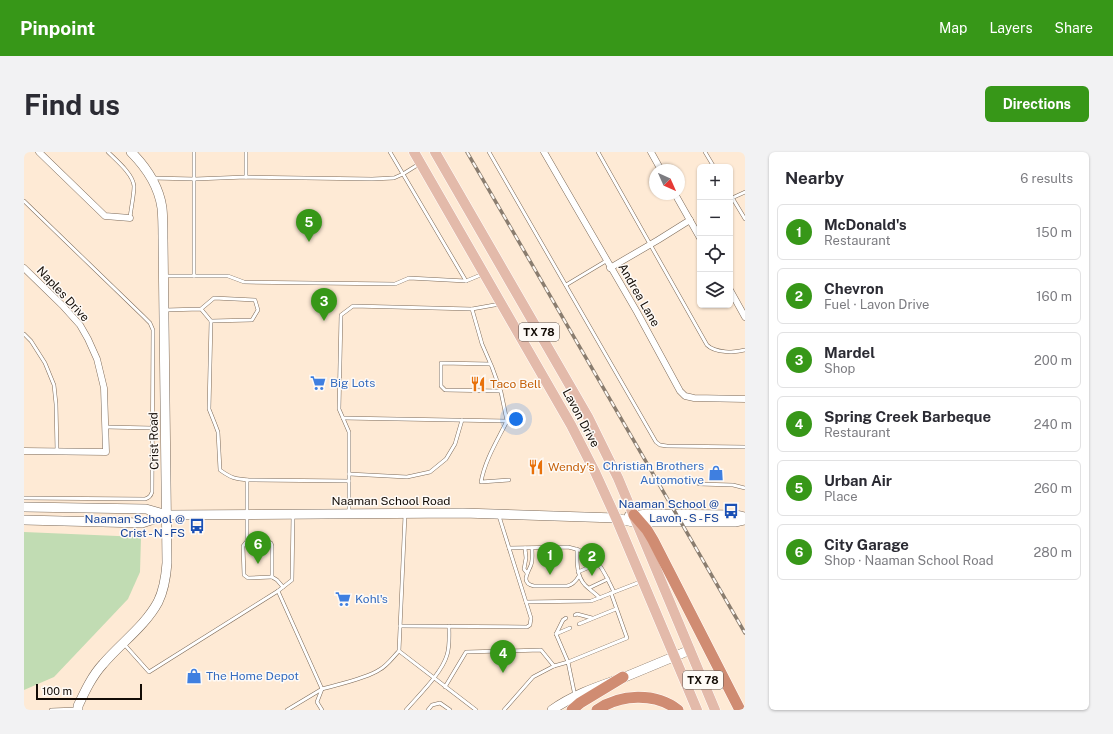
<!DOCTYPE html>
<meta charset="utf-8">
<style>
:root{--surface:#fff;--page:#f2f2f3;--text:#2b2b33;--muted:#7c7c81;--line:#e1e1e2;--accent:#379718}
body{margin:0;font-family:"Public Sans",sans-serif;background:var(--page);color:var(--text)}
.controls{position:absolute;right:12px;top:12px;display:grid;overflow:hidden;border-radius:6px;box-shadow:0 1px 3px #0004}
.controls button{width:36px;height:36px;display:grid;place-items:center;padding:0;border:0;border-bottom:1px solid var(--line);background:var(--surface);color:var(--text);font:20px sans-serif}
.compass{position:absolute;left:625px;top:12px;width:36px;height:36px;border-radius:50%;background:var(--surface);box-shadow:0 1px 3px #0004;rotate:135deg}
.scale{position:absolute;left:12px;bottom:10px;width:106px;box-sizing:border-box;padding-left:4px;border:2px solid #130c06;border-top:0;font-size:11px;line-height:14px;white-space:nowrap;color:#130c06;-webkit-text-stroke:3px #fefaf6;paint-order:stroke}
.you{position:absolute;left:492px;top:267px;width:14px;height:14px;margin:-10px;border:3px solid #fff;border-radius:50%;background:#1a73e8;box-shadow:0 0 0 6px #1a73e833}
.badge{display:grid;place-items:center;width:26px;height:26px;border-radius:50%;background:var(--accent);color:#fff;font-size:13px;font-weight:700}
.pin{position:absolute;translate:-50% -33px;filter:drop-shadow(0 1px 2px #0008)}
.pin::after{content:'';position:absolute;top:21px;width:14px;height:12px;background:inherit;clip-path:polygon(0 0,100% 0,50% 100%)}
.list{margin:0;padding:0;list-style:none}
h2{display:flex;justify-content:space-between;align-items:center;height:52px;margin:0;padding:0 16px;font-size:17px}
h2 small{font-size:13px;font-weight:400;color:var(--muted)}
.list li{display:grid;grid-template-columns:26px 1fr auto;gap:12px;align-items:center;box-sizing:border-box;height:56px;margin:0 8px 8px;padding:0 8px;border:1px solid var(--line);border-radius:6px}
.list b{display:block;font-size:15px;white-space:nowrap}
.list p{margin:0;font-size:13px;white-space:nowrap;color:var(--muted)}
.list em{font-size:13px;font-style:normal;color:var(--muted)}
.icon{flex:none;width:22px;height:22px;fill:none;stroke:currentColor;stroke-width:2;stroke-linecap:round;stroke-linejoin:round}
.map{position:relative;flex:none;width:721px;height:558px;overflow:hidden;border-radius:6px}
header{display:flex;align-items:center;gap:24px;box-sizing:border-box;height:56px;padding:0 20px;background:var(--accent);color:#fff}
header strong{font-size:19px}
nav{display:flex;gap:22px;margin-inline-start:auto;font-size:14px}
.intro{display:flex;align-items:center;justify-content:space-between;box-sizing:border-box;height:96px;padding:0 24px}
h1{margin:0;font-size:28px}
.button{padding:10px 18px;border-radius:6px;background:var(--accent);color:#fff;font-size:14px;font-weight:700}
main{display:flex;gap:24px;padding:0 24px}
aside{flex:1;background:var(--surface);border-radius:6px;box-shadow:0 1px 3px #0004}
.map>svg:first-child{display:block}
</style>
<header>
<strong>Pinpoint</strong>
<nav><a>Map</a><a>Layers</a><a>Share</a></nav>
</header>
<div class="intro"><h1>Find us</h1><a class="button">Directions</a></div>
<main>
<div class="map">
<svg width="721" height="558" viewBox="0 0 721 558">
<rect width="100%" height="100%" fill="#feead5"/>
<polygon fill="#c1dcb3" points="0,380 117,385 116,420 104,447 30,525 0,538"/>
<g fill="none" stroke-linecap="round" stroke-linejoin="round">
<defs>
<g id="lane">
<path d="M84,0C92,8 109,22 110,34C110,43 107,56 106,66"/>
<polyline points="170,0 170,124 204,124 220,130 371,132 385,126 442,129 459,122"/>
<polyline points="222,0 222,25"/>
<polyline points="366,0 442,129"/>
<polyline points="465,0 632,290 636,293 643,294 721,295"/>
<path d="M574,0L683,193C691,201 711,201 721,198"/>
<polyline points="681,0 690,15"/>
<polyline points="128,26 171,27 222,25 348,27 370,26 379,22 395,12"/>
<polyline points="706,42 721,67"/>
<polyline points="708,46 721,40"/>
<path d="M0,49L119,164L126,171L129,178L128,340C127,344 125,346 121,347L0,346"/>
<polyline points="140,124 170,124"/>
<polyline points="542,133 582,109"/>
<path d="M476,152L448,157L458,192L468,215L477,240L483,269C473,289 461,308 457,330L485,328"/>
<polyline points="141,158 177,157 190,146 231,148 234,158 228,168 187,169 177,157"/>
<path d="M187,169L185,257L191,272L194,280L196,318C207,326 211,327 225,328L325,329"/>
<polyline points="0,182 7,189 21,211 30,233 32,252 33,299"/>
<polyline points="466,212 417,211 417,234 421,238 476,239"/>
<polyline points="319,266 483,269"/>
<polyline points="82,275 128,276"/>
<polyline points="325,322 383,325 406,320 422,307 431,292 438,268"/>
<polyline points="223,328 223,389 245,390 247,391 248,394 248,425 253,428 259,435"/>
<polyline points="675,332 709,333 721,336"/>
<polyline points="325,361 325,280 315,257 317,163 329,154 448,157"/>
<polyline points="381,363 375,499 452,558"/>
<path d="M269,364L268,428L254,439L298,537C315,532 341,527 355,518C363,514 369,505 375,499"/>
<polyline points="475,364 502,450 567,449 616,430"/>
<polyline points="223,389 219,394 220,423 224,426 248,425"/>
<path d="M485,396L544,395C574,401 578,416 590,440"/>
<polyline points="501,396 502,406 500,417 503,421"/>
<path d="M508,396C508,401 509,407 507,413C504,421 496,431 510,434H543C549,433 552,429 555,424"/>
<path d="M553,397C553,409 552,423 561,433C566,438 571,441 576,446"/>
<polyline points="554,420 575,411"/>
<polyline points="565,436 584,427"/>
<polyline points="551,463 553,462 568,466"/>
<polyline points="542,466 539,468 532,482 544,510 603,486 587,441"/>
<polyline points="555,472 592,457"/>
<polyline points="376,474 503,475 506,473 507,466 502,450"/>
<polyline points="532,482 546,476"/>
<polyline points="100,492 125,520 254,439"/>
<polyline points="421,535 442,500 517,498 530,514"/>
<polyline points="27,558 53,557"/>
<polyline points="263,558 298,537"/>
<polyline points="298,558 293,550 298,537"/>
<path d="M382,558C394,544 418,521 423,503C426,494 425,483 425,474"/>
<polyline points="404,558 408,553 416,551 426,558"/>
<polyline points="480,558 509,525 530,514 544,510 551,544"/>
</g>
<g id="street">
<polyline points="15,0 81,64 106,66"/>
<polyline points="520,0 613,160 656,239 661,244 670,246 721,247"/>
<polyline points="627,0 637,18"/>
<polyline points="651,42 676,86"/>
<polyline points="0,116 38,153 56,173 64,187 73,207 80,236 82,300 0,299"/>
<polyline points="586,116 634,88 666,68"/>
<polyline points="706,138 721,165"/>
</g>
<g id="secondary">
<polyline points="0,355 122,357 143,363 439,361 592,366 613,371 629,370 711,370 721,368"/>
<polyline points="605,364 624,362 712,363 721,365"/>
<polyline points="0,368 118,371 143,363"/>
<path d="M54,558V554C61,539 68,524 79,512C97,491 121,474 134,450C140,438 142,424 143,411L139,87C139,77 139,66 138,56C135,35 122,15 107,0"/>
<path d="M528,558C550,542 576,534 601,525C623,516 644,507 666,498"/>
</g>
<g id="primary">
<polyline points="390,0 547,273 571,320 592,366 673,558"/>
<polyline points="411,0 564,265 594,326 691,558"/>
</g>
<g id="highway">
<polyline points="610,363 623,378 629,388 716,558"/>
<polyline points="548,558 556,551 599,525"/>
<path d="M573,558C596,542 631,540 654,558"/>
</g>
</defs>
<use href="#lane" stroke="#7c6a59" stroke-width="4"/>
<use href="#street" stroke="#7c6a59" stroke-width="7"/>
<use href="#secondary" stroke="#7c6a59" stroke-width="10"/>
<use href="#primary" stroke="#fff" stroke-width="11"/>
<use href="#highway" stroke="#fff" stroke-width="12"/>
<use href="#lane" stroke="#fff" stroke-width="3"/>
<use href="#street" stroke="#fff" stroke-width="6"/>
<use href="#secondary" stroke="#fff" stroke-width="9"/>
<use href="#primary" stroke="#e3baaa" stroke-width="10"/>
<use href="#highway" stroke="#d08c72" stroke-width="11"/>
<defs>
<polyline id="rail" points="443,0 721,481"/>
</defs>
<use href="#rail" stroke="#8a7d6f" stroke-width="3.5"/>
<use href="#rail" stroke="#fefaf6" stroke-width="2" stroke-dasharray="6" stroke-linecap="butt"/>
</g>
<defs>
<symbol id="supermarket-bare" viewBox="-9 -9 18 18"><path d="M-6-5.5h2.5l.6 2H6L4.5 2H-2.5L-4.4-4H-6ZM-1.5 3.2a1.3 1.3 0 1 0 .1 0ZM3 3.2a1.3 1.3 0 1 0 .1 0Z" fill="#3f7fe0" stroke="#fefaf6" stroke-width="2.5" paint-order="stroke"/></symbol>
<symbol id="restaurant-bare" viewBox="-9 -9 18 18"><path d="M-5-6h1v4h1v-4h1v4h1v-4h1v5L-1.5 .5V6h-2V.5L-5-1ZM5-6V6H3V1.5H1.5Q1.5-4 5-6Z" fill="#e8710a" stroke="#fefaf6" stroke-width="2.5" paint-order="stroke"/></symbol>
<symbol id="shop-bare" viewBox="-9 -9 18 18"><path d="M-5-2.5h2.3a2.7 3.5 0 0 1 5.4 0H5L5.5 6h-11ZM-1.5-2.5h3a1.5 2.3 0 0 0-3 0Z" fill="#3f7fe0" stroke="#fefaf6" stroke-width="2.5" paint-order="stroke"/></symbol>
<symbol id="bus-bare" viewBox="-9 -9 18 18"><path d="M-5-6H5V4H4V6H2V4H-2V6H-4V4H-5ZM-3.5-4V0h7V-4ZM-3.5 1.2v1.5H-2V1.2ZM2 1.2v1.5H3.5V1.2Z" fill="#1a4fb4" stroke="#fefaf6" stroke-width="2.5" paint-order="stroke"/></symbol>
</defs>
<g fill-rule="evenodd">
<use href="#supermarket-bare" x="283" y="220" width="22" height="22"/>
<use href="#restaurant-bare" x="443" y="221" width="22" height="22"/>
<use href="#restaurant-bare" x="501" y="304" width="22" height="22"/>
<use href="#shop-bare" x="681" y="310" width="22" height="22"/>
<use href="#bus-bare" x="696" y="348" width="22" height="22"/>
<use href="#bus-bare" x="162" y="363" width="22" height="22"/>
<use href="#supermarket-bare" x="308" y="436" width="22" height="22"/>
<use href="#shop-bare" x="159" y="513" width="22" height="22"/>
</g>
<g text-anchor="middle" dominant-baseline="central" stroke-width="3" stroke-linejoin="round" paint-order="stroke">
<g fill="#fefaf6" stroke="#5a534e" stroke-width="1">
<rect x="495" y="171" width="40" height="18" rx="3"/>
<rect x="659" y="519" width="40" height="18" rx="3"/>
</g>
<g font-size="11" font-weight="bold" fill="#130c06">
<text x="515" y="180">TX 78</text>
<text x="679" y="528">TX 78</text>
</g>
<g font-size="12" fill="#130c06" stroke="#fefaf6">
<text transform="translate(39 142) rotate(47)">Naples Drive</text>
<text transform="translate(615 143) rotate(60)">Andrea Lane</text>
<text transform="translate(557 266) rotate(62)">Lavon Drive</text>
<text transform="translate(130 289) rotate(-91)">Crist Road</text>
<text x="367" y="349">Naaman School Road</text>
</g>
<g font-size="12" fill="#366cbe" stroke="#fefaf6" text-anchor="start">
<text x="306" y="231">Big Lots</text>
<text x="680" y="314" text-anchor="end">Christian Brothers<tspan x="680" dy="14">Automotive</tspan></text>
<text x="331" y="447">Kohl's</text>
<text x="182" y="524">The Home Depot</text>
</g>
<g font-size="12" fill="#c56008" stroke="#fefaf6" text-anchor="start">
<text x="466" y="232">Taco Bell</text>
<text x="524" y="315">Wendy's</text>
</g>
<g font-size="12" fill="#164399" stroke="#fefaf6" text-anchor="end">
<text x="695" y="352">Naaman School @<tspan x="695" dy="14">Lavon - S - FS</tspan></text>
<text x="161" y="367">Naaman School @<tspan x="161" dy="14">Crist - N - FS</tspan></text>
</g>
</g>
</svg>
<div class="controls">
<button>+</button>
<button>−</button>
<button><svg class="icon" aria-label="locate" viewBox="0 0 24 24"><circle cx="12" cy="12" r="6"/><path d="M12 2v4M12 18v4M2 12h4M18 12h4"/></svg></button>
<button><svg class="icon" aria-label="layers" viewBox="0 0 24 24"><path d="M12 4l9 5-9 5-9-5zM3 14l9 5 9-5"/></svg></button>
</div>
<svg class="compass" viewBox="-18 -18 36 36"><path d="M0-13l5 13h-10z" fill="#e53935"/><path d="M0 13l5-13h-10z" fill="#7c7c81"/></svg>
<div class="scale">100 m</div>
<div class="you"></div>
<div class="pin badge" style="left:526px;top:423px">1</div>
<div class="pin badge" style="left:568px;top:424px">2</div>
<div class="pin badge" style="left:300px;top:169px">3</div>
<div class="pin badge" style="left:479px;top:521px">4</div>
<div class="pin badge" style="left:285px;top:90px">5</div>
<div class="pin badge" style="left:234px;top:412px">6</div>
</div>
<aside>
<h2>Nearby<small>6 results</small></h2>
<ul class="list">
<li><span class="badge">1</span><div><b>McDonald's</b><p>Restaurant</p></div><em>150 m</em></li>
<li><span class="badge">2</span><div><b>Chevron</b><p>Fuel · Lavon Drive</p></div><em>160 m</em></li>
<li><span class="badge">3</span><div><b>Mardel</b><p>Shop</p></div><em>200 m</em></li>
<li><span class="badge">4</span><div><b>Spring Creek Barbeque</b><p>Restaurant</p></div><em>240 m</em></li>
<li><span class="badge">5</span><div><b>Urban Air</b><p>Place</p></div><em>260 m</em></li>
<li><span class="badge">6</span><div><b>City Garage</b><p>Shop · Naaman School Road</p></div><em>280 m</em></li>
</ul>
</aside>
</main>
